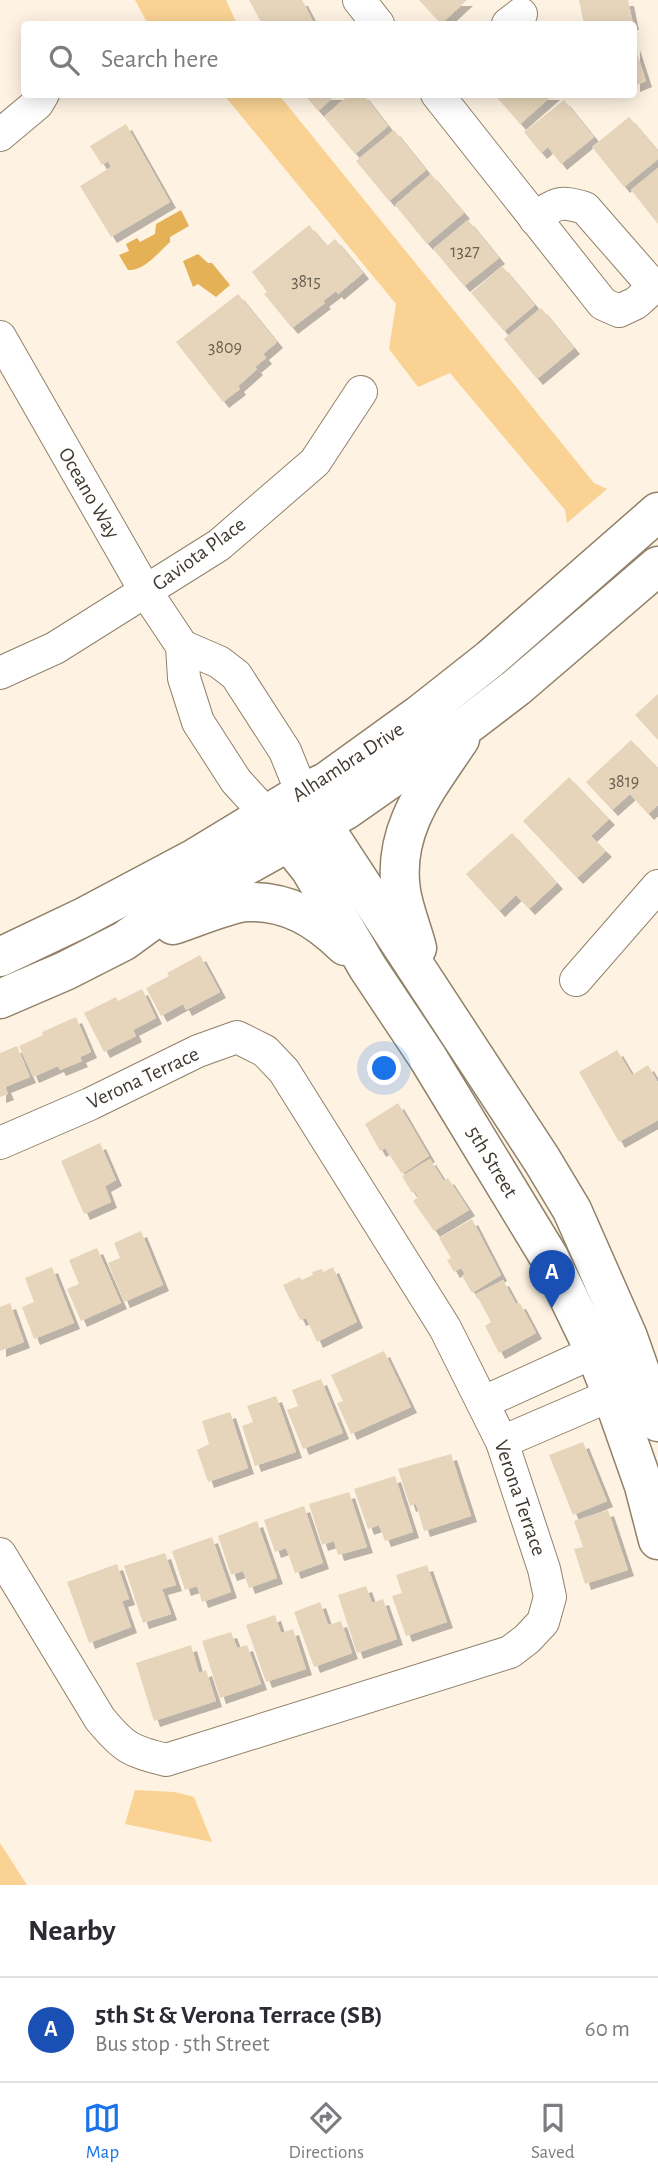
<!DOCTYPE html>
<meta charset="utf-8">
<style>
:root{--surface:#fff;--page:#f2f2f3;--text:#2b2b33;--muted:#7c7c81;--line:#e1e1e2;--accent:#1a73e8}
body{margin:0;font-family:"Alegreya Sans",sans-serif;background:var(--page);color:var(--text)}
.you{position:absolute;left:385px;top:1069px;width:24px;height:24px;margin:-18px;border:5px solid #fff;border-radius:50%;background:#1a73e8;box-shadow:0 0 0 10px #1a73e833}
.badge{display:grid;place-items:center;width:46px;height:46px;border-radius:50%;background:var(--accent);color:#fff;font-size:23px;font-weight:700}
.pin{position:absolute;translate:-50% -58px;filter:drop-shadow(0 2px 4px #0008)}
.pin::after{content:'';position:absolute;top:37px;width:24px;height:21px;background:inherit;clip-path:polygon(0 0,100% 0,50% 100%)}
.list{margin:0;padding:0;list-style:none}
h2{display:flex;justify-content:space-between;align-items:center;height:91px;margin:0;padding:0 28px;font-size:30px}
h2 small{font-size:23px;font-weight:400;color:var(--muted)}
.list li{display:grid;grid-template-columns:46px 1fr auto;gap:21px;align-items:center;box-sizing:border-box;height:105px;padding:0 28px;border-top:2px solid var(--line)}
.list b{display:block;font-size:26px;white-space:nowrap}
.list p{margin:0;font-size:23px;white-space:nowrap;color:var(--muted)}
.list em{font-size:23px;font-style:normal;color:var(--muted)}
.icon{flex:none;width:38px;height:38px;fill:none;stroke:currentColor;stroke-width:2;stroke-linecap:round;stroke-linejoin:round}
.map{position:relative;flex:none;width:658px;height:1885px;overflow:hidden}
.search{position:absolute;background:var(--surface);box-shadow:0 4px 18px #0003;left:21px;right:21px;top:21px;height:77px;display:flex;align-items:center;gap:18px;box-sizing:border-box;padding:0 24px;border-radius:7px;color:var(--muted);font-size:26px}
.sheet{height:196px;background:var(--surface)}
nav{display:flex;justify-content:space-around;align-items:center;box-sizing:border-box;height:98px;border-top:2px solid var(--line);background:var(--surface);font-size:19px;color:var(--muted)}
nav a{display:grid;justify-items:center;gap:4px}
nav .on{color:var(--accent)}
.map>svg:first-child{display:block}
</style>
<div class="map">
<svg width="658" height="1885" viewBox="0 0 658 1885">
<defs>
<filter id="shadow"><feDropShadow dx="6" dy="6" stdDeviation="0" flood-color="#0004"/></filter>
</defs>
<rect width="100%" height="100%" fill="#fef3e3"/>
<g fill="#fad394">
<polygon points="135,0 226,0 237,24 148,24"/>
<polygon points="224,95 279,95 594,483 607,489 567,523 565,510 450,373 418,387 389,349 396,304"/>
<polygon points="135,1790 175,1792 194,1797 212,1842 125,1824"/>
<polygon points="0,1843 27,1885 0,1885"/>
</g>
<g fill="#e4b156">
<path d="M181,210L189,226L170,237V242C158,253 144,271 128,270L119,255L129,251L126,244L137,238L140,242L155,234L156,224Z"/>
<polygon points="198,254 208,263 212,263 230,285 216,297 198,284 193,287 183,261"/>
</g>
<g fill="#e6d5ba" filter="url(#shadow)">
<polygon points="249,0 302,0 313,21 307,24 262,24"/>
<polygon points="419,0 467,0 441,24"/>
<polygon points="579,0 628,0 633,24 584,24"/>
<polygon points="634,44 646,81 634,86"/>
<polygon points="304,94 337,94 318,111"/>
<polygon points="350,94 363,94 388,126 355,154 324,117"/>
<polygon points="494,94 554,94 520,124"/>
<polygon points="564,100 594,137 561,164 548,147 541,153 524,132"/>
<polygon points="629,117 658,151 658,159 624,187 592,147"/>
<polygon points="126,124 170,202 111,237 80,186 111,167 108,161 102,165 90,146"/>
<polygon points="394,130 426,170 389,201 356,161"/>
<polygon points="658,168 658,224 631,190"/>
<polygon points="431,174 464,213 427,244 395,205"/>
<polygon points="468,220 499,258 464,286 433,249"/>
<polygon points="309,225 327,246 335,239 363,273 338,294 336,291 323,301 325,303 292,328 264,294 267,292 252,272"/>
<polygon points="502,266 535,305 504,331 471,293"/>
<polygon points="238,294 277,342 263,354 266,358 255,367 257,369 238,386 240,389 223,402 176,342"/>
<polygon points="541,308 574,348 537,379 504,339"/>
<polygon points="658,694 658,740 635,715"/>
<polygon points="631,740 658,768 658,805 648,814 630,794 612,810 586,782"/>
<polygon points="569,777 609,819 591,836 606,851 577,878 523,821"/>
<polygon points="512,833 557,883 529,909 516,895 499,911 466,874"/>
<polygon points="200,955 220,992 186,1010 183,1004 161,1016 146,988 169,976 167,973"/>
<polygon points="142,989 156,1018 133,1030 136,1036 104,1052 84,1013 116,997 118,1001"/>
<polygon points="76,1017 91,1052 80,1057 82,1061 60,1070 58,1066 33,1077 19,1046 43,1035 42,1032"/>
<polygon points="17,1046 30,1077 5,1087 8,1094 0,1097 0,1053"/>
<polygon points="617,1050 632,1075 648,1065 658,1083 658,1120 619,1142 579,1072"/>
<polygon points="398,1103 429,1156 402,1174 385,1148 380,1151 365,1124"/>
<polygon points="100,1143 116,1180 105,1186 111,1202 84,1214 61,1161"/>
<polygon points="430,1159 444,1181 448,1178 469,1210 434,1231 413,1201 418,1197 415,1191 412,1193 402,1176"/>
<polygon points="472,1219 501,1275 472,1293 462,1276 465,1274 461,1268 454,1272 447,1260 451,1258 439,1238"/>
<polygon points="141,1231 163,1285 124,1302 108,1263 120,1258 114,1243"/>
<polygon points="97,1248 121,1303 81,1321 67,1289 79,1284 69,1260"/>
<polygon points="52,1267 74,1323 34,1339 22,1307 34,1302 25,1278"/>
<polygon points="333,1267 357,1322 317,1342 306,1318 300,1320 283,1285 300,1277 302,1280 306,1278 313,1275 312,1272 322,1269 323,1272"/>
<polygon points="503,1280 516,1304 520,1303 536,1333 499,1353 485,1326 491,1322 476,1294"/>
<polygon points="10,1303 24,1342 0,1351 0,1307"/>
<polygon points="384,1351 411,1407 351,1434 337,1403 343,1401 331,1375"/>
<polygon points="321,1379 343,1433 303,1449 287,1410 298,1406 292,1390"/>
<polygon points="276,1396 296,1452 255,1466 242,1426 253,1422 247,1406"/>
<polygon points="230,1412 248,1468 208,1482 197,1450 209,1444 202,1421"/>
<polygon points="583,1442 607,1501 573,1515 549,1455"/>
<polygon points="451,1454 471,1516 424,1531 416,1504 410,1506 398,1469"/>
<polygon points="395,1476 413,1532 385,1541 379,1525 368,1529 354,1489"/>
<polygon points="349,1492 367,1547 338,1555 334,1541 322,1545 309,1504"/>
<polygon points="304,1506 323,1563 295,1573 286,1548 275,1552 264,1520"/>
<polygon points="608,1510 628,1570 585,1584 574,1549 583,1547 574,1521"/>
<polygon points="257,1521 277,1578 249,1588 243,1571 231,1575 218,1536"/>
<polygon points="212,1537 231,1592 202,1602 197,1586 185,1590 172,1551"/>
<polygon points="165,1553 176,1585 162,1589 171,1614 143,1623 124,1566"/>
<polygon points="117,1564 129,1599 122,1601 131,1627 89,1643 67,1582"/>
<polygon points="427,1565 447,1622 406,1636 392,1596 402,1593 396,1575"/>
<polygon points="366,1586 372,1603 383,1599 397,1639 357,1653 338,1595"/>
<polygon points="320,1602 328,1625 341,1621 352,1653 314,1667 294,1612"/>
<polygon points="275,1615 281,1633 293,1629 306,1669 266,1682 246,1625"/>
<polygon points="231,1632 237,1648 247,1645 261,1684 220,1698 202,1641"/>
<polygon points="191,1645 199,1673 206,1670 216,1701 154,1721 136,1663"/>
</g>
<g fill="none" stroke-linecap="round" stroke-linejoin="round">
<defs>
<g id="minor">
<polyline points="359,0 378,24"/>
<polyline points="508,24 521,14"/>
<polyline points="437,94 603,304 619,311 636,303 658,283"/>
<polyline points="0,135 37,104 43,94"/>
<path d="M535,219C556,203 558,200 585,208L654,287"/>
<polyline points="0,337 146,592 182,646 184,678 198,722 236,781 267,815"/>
<polyline points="182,646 219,662 236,675 285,751 302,793"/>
<polyline points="0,673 55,648 219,545 315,462 361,392"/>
<polyline points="576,980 658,886"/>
<path d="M0,1143L90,1104L198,1051L237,1037L265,1051L284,1071L445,1328L502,1442L544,1569L550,1597L543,1622L527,1639L510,1652L166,1760C130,1751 124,1748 100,1719L0,1554"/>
<polyline points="484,1402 616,1342"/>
<polyline points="502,1442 632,1386"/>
</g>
<g id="secondary">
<polyline points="307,801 542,1160 572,1210 628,1337 658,1422"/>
<polyline points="267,815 310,869 368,968 428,1058 549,1257 595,1352 612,1395 644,1486 658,1540"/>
<path d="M173,925C192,919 229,903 247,902C288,901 316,918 345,946"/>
<path d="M417,948C412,929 404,910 401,891C392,829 428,787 460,739"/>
<polyline points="0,957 82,918 195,858 302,793 326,782 419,715 490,659 658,512"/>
<polyline points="0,999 65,971 124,941 168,909 346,810 470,723 517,687 658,566"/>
</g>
</defs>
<use href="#minor" stroke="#908168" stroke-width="34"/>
<use href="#secondary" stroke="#908168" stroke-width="41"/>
<use href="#minor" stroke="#fff" stroke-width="32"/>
<use href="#secondary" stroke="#fff" stroke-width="38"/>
</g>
<g text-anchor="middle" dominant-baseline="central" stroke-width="6" stroke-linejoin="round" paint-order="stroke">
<g font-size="18" fill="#6a6052">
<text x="465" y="252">1327</text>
<text x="306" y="282">3815</text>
<text x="225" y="348">3809</text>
<text x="624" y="782">3819</text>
</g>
<g font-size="21" fill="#40392f" stroke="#fff">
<text transform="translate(89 493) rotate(60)">Oceano Way</text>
<text transform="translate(199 554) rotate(-36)">Gaviota Place</text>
<text transform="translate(348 762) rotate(-33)">Alhambra Drive</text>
<text transform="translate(143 1078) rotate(-25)">Verona Terrace</text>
<text transform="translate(492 1162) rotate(59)">5th Street</text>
<text transform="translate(520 1498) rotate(71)">Verona Terrace</text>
</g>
</g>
</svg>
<div class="you"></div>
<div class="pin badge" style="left:552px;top:1308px;background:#1a4fb4">A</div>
<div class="search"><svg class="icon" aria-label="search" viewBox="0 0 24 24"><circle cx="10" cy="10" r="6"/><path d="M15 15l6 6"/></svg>Search here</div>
</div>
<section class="sheet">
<h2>Nearby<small></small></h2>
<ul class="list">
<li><span class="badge" style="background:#1a4fb4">A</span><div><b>5th St &amp; Verona Terrace (SB)</b><p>Bus stop · 5th Street</p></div><em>60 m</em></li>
</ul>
</section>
<nav>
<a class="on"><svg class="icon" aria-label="map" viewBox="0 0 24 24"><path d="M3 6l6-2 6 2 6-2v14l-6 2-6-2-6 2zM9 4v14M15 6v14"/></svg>Map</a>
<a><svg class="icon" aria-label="directions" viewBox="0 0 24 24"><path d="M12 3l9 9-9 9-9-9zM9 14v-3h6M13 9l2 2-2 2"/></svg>Directions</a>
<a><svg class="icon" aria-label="saved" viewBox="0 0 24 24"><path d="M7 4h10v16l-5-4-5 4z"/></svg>Saved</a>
</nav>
